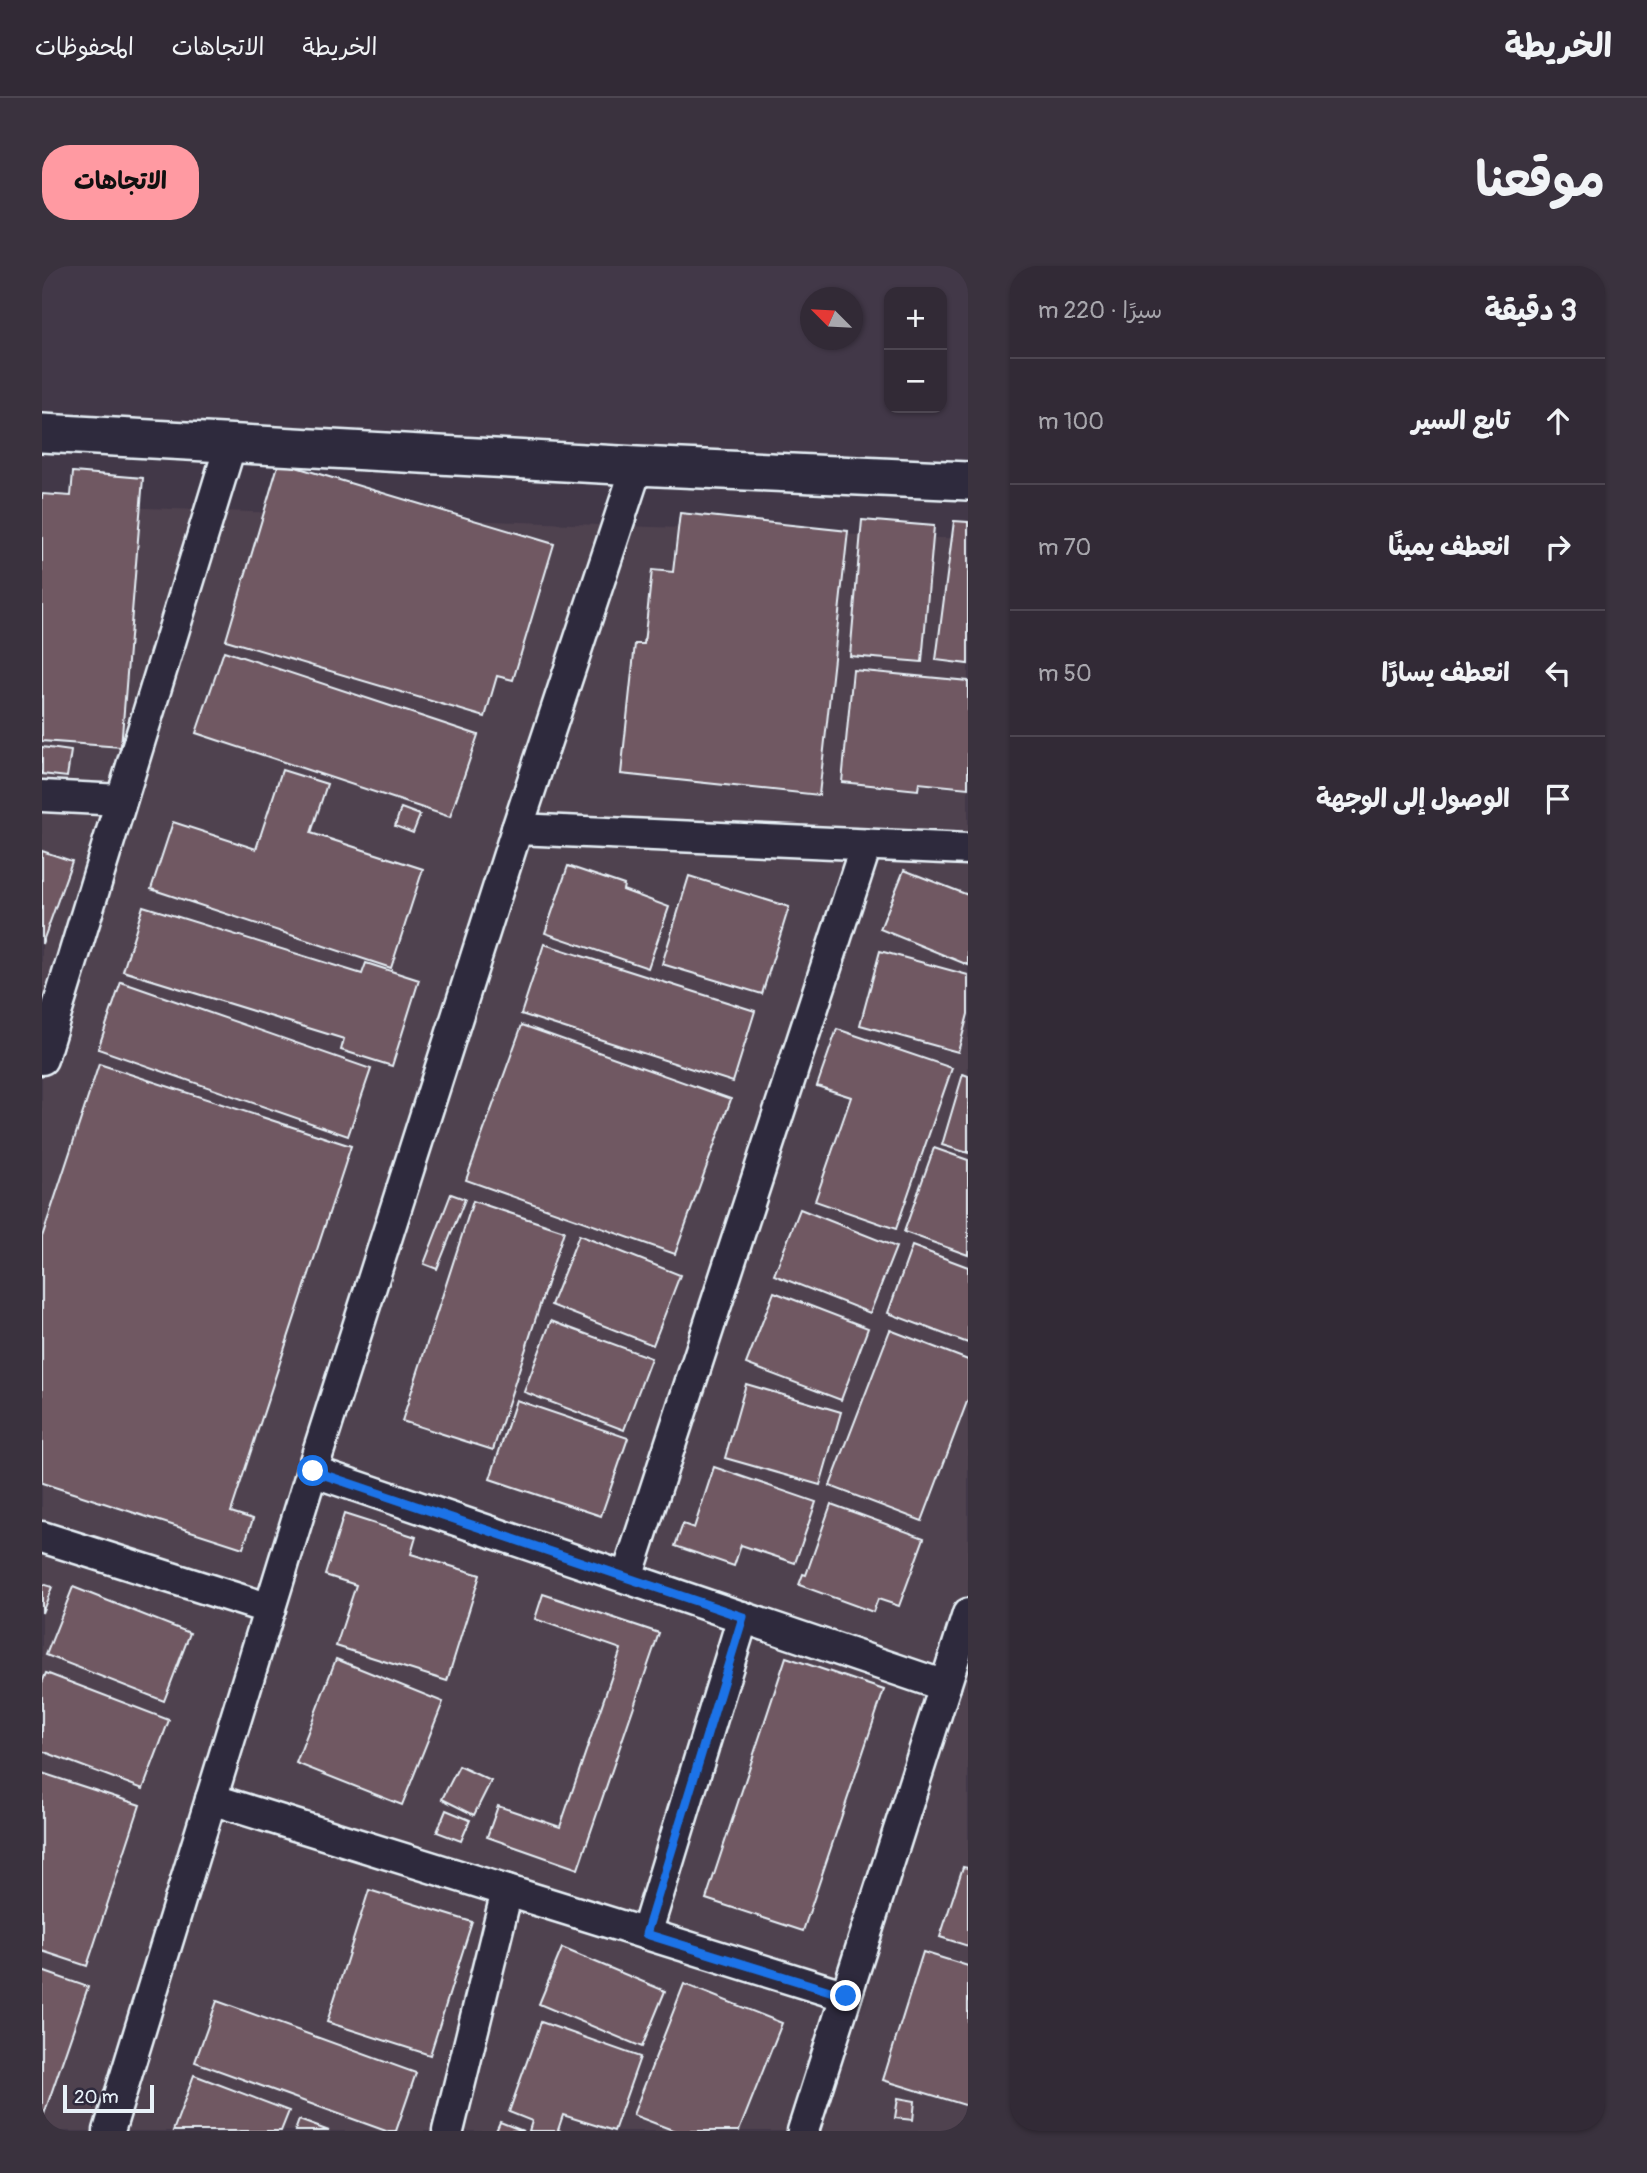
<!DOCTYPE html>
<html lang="ar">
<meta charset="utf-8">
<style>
:root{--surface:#322a36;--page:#3a323e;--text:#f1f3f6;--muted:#a8a7ad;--line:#4d4651;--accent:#ff9aa2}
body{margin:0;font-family:Pangolin,"Playpen Sans Arabic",sans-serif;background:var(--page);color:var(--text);direction:rtl}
.controls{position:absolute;right:21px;top:21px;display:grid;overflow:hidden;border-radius:14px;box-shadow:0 2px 5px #0004}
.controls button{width:63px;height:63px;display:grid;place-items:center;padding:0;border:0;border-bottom:2px solid var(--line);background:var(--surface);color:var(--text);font:35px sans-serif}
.compass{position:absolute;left:758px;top:21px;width:63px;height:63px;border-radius:50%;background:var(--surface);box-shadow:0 2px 5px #0004;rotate:294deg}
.scale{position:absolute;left:21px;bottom:18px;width:91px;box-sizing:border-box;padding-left:7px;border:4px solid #e8f1f8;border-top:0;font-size:19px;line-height:24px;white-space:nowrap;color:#e8f1f8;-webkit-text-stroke:5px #2f2a3d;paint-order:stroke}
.stop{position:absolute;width:21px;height:21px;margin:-16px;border:5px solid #1a73e8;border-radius:50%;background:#fff}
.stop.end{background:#1a73e8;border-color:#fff;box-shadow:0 2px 7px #0008}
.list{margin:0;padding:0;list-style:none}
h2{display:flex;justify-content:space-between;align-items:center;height:91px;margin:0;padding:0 28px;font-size:30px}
h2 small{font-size:23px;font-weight:400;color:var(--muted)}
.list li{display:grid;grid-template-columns:46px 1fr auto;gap:21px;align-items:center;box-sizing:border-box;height:126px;padding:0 28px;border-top:2px solid var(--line)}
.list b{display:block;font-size:26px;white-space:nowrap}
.list em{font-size:23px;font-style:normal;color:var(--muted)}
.icon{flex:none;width:38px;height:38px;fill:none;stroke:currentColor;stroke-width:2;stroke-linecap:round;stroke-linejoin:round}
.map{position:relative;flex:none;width:926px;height:1865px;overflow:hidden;direction:ltr;border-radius:28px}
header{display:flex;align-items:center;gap:42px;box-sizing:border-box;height:98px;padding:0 35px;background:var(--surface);border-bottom:2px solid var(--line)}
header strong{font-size:33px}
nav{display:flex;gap:38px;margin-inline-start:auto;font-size:24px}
.intro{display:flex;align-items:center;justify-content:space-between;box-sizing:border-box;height:168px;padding:0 42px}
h1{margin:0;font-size:49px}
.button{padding:18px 32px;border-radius:28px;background:var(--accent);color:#111;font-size:24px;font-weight:700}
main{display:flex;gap:42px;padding:0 42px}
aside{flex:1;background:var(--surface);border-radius:28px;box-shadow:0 2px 5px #0004}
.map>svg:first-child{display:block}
</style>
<header>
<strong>الخريطة</strong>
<nav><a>الخريطة</a><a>الاتجاهات</a><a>المحفوظات</a></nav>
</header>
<div class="intro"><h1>موقعنا</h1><a class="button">الاتجاهات</a></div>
<main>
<aside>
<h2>3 دقيقة<small>سيرًا · 220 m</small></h2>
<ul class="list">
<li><svg class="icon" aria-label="ahead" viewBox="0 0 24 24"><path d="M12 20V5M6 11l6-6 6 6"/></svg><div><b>تابع السير</b></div><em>100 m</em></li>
<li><svg class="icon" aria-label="right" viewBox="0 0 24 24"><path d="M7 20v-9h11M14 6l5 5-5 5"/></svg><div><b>انعطف يمينًا</b></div><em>70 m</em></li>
<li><svg class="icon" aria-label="left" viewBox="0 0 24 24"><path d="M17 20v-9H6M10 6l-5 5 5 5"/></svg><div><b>انعطف يسارًا</b></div><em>50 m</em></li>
<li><svg class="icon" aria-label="arrive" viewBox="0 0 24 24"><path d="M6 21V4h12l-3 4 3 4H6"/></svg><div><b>الوصول إلى الوجهة</b></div></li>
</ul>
</aside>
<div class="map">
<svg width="926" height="1865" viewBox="0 0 926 1865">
<rect width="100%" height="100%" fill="#423848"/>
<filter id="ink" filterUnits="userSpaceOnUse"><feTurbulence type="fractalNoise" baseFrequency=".0143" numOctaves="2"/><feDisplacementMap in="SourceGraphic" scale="14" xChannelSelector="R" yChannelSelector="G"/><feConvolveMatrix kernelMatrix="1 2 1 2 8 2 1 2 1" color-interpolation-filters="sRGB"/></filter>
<g filter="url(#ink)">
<polygon fill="#504250" points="0,238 926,273 926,1865 0,1865"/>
<g fill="#705862" stroke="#e8f1f8" stroke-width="2">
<polygon points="237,196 512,278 471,414 455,410 443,451 184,374"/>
<polygon points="31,206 101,212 79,481 0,475 0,228 29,230"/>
<polygon points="638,247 806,265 777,529 579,508 593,378 602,378 610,304 631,306"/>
<polygon points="820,254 892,260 880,396 808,390"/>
<polygon points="912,255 926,256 926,398 894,394"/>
<polygon points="182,385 436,469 408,551 154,467"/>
<polygon points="811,404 926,415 926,522 877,517 876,524 800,516"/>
<polygon points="0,481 29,485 25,511 0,508"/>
<polygon points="240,504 285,518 269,567 381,603 349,702 109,623 131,556 214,583"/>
<polygon points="359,542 378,549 371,567 353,560"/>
<polygon points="0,585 30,595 0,678"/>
<polygon points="526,600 582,619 581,624 627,641 606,702 503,667"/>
<polygon points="862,604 926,629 926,699 838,663"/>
<polygon points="647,610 747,641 720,728 620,698"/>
<polygon points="101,640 320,708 324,697 377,714 350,800 299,784 302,773 81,705"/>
<polygon points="502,678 713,745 691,816 479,748"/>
<polygon points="838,685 926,709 926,748 916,786 818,759"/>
<polygon points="79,716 329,803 306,870 56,783"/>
<polygon points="480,759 689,833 633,988 424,914"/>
<polygon points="795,763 910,802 854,963 773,935 809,831 775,820"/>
<polygon points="57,798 309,880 189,1246 211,1253 201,1282 0,1217 0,971"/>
<polygon points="921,808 926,810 926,887 900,879"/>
<polygon points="892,882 926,894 926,989 862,966"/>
<polygon points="409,928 423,933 395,1003 382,998"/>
<polygon points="431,935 522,965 451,1184 360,1155"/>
<polygon points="758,943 854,981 828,1047 732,1009"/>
<polygon points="537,969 638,1009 611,1079 509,1039"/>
<polygon points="870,980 926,1001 926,1077 846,1047"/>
<polygon points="732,1026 826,1062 799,1134 704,1098"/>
<polygon points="509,1055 609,1092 582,1164 482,1126"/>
<polygon points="848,1064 926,1094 926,1133 880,1255 788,1220"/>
<polygon points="704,1118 799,1146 778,1219 683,1192"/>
<polygon points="474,1134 586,1172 559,1250 448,1213"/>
<polygon points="672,1201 774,1236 753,1297 699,1279 692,1300 633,1280 641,1258 652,1262"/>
<polygon points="789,1238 882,1272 857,1340 836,1333 831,1346 757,1319 761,1308 764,1309"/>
<polygon points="302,1248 374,1271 369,1288 438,1309 405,1415 294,1380 314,1319 283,1309"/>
<polygon points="0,1318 10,1321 0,1347"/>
<polygon points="31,1321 148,1367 122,1435 4,1389"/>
<polygon points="501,1328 617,1367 536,1603 445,1571 456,1540 518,1561 579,1383 493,1353"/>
<polygon points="744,1391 842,1424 761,1665 664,1633"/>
<polygon points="294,1393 401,1436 360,1539 254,1497"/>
<polygon points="4,1407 127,1454 101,1523 0,1485 0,1417"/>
<polygon points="417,1500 449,1515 432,1549 400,1533"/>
<polygon points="0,1507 98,1539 45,1700 0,1685"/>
<polygon points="404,1544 428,1554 419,1575 395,1566"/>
<polygon points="921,1601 926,1602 926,1680 898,1671"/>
<polygon points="327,1624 430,1656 388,1789 285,1756"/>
<polygon points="520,1682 623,1725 600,1781 497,1738"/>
<polygon points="881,1686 926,1700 926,1840 841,1814"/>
<polygon points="0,1705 46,1721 0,1854"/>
<polygon points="642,1718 740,1757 697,1865 633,1865 591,1849"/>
<polygon points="175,1735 374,1807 354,1865 344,1865 153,1796"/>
<polygon points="499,1756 598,1791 572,1865 521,1849 516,1864 519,1865 487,1865 490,1855 467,1846"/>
<polygon points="152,1809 247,1845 239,1865 131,1865"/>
<polygon points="856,1832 873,1835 871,1854 853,1852"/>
<polygon points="257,1854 287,1865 253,1865"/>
<polygon points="458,1856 481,1865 454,1865"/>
</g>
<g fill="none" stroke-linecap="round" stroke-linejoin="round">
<defs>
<g id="minor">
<polyline points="0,530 79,534"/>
<polyline points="475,563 926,583"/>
<polyline points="0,793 189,177"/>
<polyline points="270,1205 903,1420"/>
<polyline points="0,1271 228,1343"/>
<polyline points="585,1311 824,579"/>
<polyline points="169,1533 804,1730"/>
<polyline points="604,1668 701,1351"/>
<polyline points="67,1865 270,1205 475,563 595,200"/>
<polyline points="406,1865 465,1625"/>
<polyline points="761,1865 926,1348"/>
</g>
<polyline id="tertiary" points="0,167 595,200 926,215"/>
</defs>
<use href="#minor" stroke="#e8f1f8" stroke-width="35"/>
<use href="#tertiary" stroke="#e8f1f8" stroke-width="42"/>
<use href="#minor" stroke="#2f2a3d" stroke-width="30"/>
<use href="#tertiary" stroke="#2f2a3d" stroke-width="37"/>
</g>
</g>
<g fill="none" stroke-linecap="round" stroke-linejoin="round" filter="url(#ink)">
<polyline stroke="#1a73e8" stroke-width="9" points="271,1205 701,1351 604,1668 804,1730"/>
</g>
</svg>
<div class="controls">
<button>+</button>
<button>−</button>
</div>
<svg class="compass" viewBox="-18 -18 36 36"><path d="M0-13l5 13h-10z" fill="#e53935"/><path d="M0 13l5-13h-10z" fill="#a8a7ad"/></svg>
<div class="scale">20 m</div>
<div class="stop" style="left:271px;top:1205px"></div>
<div class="stop end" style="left:804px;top:1730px"></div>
</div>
</main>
